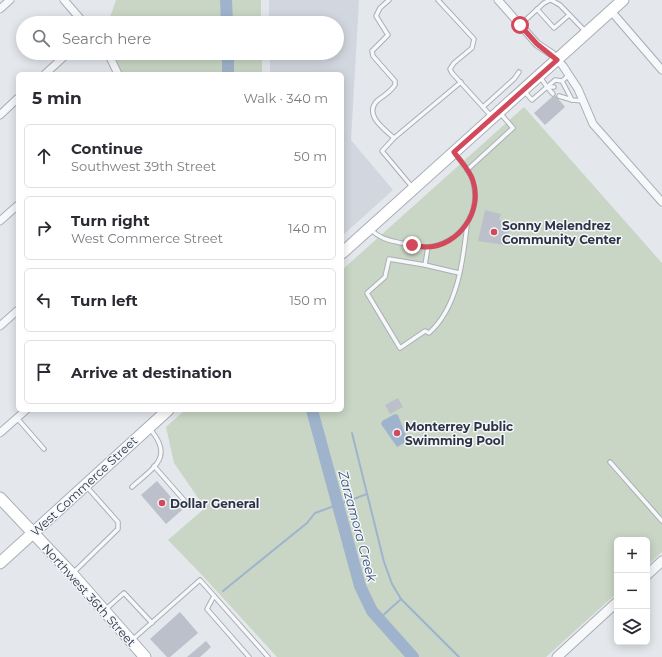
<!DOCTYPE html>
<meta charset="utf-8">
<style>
:root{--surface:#fff;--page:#f2f2f3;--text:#2b2b33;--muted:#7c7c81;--line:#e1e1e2}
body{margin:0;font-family:Montserrat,sans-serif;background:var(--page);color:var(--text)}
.controls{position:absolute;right:12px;bottom:12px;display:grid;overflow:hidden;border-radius:6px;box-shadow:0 2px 10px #0003}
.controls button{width:36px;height:36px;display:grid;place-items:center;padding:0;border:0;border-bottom:1px solid var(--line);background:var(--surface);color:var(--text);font:20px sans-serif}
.stop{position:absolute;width:12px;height:12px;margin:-9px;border:3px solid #d1495b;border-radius:50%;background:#fff}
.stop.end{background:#d1495b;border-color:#fff;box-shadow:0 1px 4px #0008}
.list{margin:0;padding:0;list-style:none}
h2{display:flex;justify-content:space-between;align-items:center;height:52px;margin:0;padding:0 16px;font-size:17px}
h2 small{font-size:13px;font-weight:400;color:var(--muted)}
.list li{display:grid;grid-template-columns:26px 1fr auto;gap:12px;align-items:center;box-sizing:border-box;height:64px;margin:0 8px 8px;padding:0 8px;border:1px solid var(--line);border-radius:6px}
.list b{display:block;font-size:15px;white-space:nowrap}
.list p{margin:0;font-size:13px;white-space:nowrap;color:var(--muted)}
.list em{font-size:13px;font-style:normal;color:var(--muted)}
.icon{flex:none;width:22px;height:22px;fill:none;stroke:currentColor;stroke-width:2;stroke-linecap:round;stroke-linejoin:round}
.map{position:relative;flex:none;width:662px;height:657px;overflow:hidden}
.search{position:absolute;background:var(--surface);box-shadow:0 2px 10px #0003;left:16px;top:16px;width:328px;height:44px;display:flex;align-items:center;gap:10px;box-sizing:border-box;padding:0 14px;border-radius:22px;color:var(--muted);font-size:15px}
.panel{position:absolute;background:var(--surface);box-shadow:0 2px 10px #0003;left:16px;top:72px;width:328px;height:340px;border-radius:6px}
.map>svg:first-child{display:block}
</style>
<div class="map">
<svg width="662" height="657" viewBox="0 0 662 657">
<rect width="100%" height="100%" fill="#e4e7ec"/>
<polygon fill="#d2d6de" points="269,0 359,0 351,140 393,190 342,236 342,74 270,74 270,53 337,53 337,23 269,23"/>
<g fill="#c9d6c5">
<polygon points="116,0 261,0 261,23 108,23"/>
<polygon points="113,53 262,53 262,74 123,74"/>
<polygon points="524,107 662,263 662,552 647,566 647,540 617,540 617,593 546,657 277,657 202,575 168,540 205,508 174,463 166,427 185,410 342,410 342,270"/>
</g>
<polygon fill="#9fb4cc" points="395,414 398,415 408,441 397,447 381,424 382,421"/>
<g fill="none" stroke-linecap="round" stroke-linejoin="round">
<g stroke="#9fb4cc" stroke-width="2">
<polyline points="352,433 384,562 392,584 401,599 459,657"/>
<polyline points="223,591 307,523 315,513 367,494"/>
<polyline points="379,619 401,599"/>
</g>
<g stroke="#9fb4cc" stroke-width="12">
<polyline points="226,0 227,23"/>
<polyline points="228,53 228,74"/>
<polyline points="312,410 360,586 372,611 413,657"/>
</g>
</g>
<g fill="#bbc0ca">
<polygon points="556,96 565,107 545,125 534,113 552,97"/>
<polygon points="485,210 501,214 499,220 511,223 505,245 478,241"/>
<polygon points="398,398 403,407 390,414 385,405"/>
<polygon points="157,481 182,510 166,524 141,495"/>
<polygon points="180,612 198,633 170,657 167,657 150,639"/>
<polygon points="206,641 211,647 200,657 187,657"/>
</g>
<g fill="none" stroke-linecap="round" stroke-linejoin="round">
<defs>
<g id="service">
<path d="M389,0L380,8L376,16L388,35L372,51L373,56L395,81V85C391,91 384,96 378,100C363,114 383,128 394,138"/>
<polyline points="438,0 474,39 472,48 454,63 450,69 452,73 492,117"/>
<polyline points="551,0 560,5 586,32"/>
<polyline points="537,9 554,28 569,15"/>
<polyline points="520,25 544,3 550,0"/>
<polyline points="569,75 562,81 572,100 583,101"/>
<polyline points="547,87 555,80 562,81"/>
<polyline points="547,87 553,94"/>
<polyline points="547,87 554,87"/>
<polyline points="524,91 532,100 547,87 540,77"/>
<polyline points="559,96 572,100"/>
<polyline points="483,107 514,79 519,72"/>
<polyline points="467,170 513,128 500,113"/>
<polyline points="413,188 382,151 394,138 461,82"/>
<path d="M371,230C381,239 388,240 401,243C410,244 420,248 429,247C461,242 481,213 473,182C471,172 461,162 455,153"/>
<polyline points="425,265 428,247"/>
<path d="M459,273L425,265L389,259L385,277L367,293L400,348L425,331L429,333C458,307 463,261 467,225"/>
<polyline points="17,418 44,449"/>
<polyline points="610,462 662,521"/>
<polyline points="154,466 190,507"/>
<path d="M132,487C154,467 175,457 149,428"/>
<polyline points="74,572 118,529 118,522 87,487"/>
<polyline points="214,596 207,609 249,657"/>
<polyline points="106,609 124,593 152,623"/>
<polyline points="132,640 200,580 268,657"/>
</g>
<g id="minor">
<polyline points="64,0 84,23"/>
<polyline points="498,0 537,44 552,54 563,66 578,89 593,124 662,202"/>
<polyline points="0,9 10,0"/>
<polyline points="611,11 662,70"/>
<polyline points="108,53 118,74"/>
<polyline points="45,74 68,53"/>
<polyline points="0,115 18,98"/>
<polyline points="0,221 18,205"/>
<polyline points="0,326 18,310"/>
<polyline points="0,433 26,410"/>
</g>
<g id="tertiary">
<polyline points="647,575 662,561"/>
<polyline points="557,657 617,602"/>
</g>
<g id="secondary">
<polyline points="342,253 623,0"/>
<polyline points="0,498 72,574 145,657"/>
<polyline points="0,563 168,410"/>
</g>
</defs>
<use href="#service" stroke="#a9aeb7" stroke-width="5.5"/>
<use href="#minor" stroke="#a9aeb7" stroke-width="9"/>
<use href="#tertiary" stroke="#a9aeb7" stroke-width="11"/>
<use href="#secondary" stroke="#a9aeb7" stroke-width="13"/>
<use href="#service" stroke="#f7f8fa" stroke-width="3.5"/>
<use href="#minor" stroke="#f7f8fa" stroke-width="7"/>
<use href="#tertiary" stroke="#f7f8fa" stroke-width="9"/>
<use href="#secondary" stroke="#fff" stroke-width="11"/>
</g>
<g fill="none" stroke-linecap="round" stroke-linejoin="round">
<path stroke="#d1495b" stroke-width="5" d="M412,245C417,246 422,247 427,247C459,246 483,211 473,181C470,170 460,161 454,152L557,60L537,44L520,25"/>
</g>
<g fill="#d1495b" stroke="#f4f6f9" stroke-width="1.5">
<circle cx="494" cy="232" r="4"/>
<circle cx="397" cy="433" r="4"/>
<circle cx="162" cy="503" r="4"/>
</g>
<g text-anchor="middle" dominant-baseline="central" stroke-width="3" stroke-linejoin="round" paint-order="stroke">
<g font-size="12" font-weight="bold" fill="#2b3445" stroke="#f4f6f9" text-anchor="start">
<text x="502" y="225">Sonny Melendrez<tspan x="502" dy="14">Community Center</tspan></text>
<text x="405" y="426">Monterrey Public<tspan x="405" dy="14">Swimming Pool</tspan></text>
<text x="170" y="503">Dollar General</text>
</g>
<g font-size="12" fill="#2b3445" stroke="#f4f6f9">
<text transform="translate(84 486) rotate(-43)">West Commerce Street</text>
<text transform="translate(89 595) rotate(48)">Northwest 36th Street</text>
</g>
<g font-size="13" font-style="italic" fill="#34527a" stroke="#f4f6f9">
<text transform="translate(358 526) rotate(75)">Zarzamora Creek</text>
</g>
</g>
</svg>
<div class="controls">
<button>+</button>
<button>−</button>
<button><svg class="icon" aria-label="layers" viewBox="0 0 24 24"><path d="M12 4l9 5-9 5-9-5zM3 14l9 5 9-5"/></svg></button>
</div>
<div class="stop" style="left:520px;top:25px"></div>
<div class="stop end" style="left:412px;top:245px"></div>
<div class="search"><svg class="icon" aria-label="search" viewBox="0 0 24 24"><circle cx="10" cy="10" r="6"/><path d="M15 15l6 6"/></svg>Search here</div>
<section class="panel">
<h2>5 min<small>Walk · 340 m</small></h2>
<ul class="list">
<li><svg class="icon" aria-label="ahead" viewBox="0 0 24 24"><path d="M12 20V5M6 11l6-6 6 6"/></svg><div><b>Continue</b><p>Southwest 39th Street</p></div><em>50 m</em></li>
<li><svg class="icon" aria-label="right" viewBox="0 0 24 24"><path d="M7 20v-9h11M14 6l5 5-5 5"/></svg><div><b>Turn right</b><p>West Commerce Street</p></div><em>140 m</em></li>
<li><svg class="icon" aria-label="left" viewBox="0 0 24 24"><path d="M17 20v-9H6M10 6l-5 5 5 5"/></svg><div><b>Turn left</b></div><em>150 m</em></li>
<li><svg class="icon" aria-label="arrive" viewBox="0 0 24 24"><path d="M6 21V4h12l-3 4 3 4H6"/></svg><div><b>Arrive at destination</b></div></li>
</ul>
</section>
</div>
